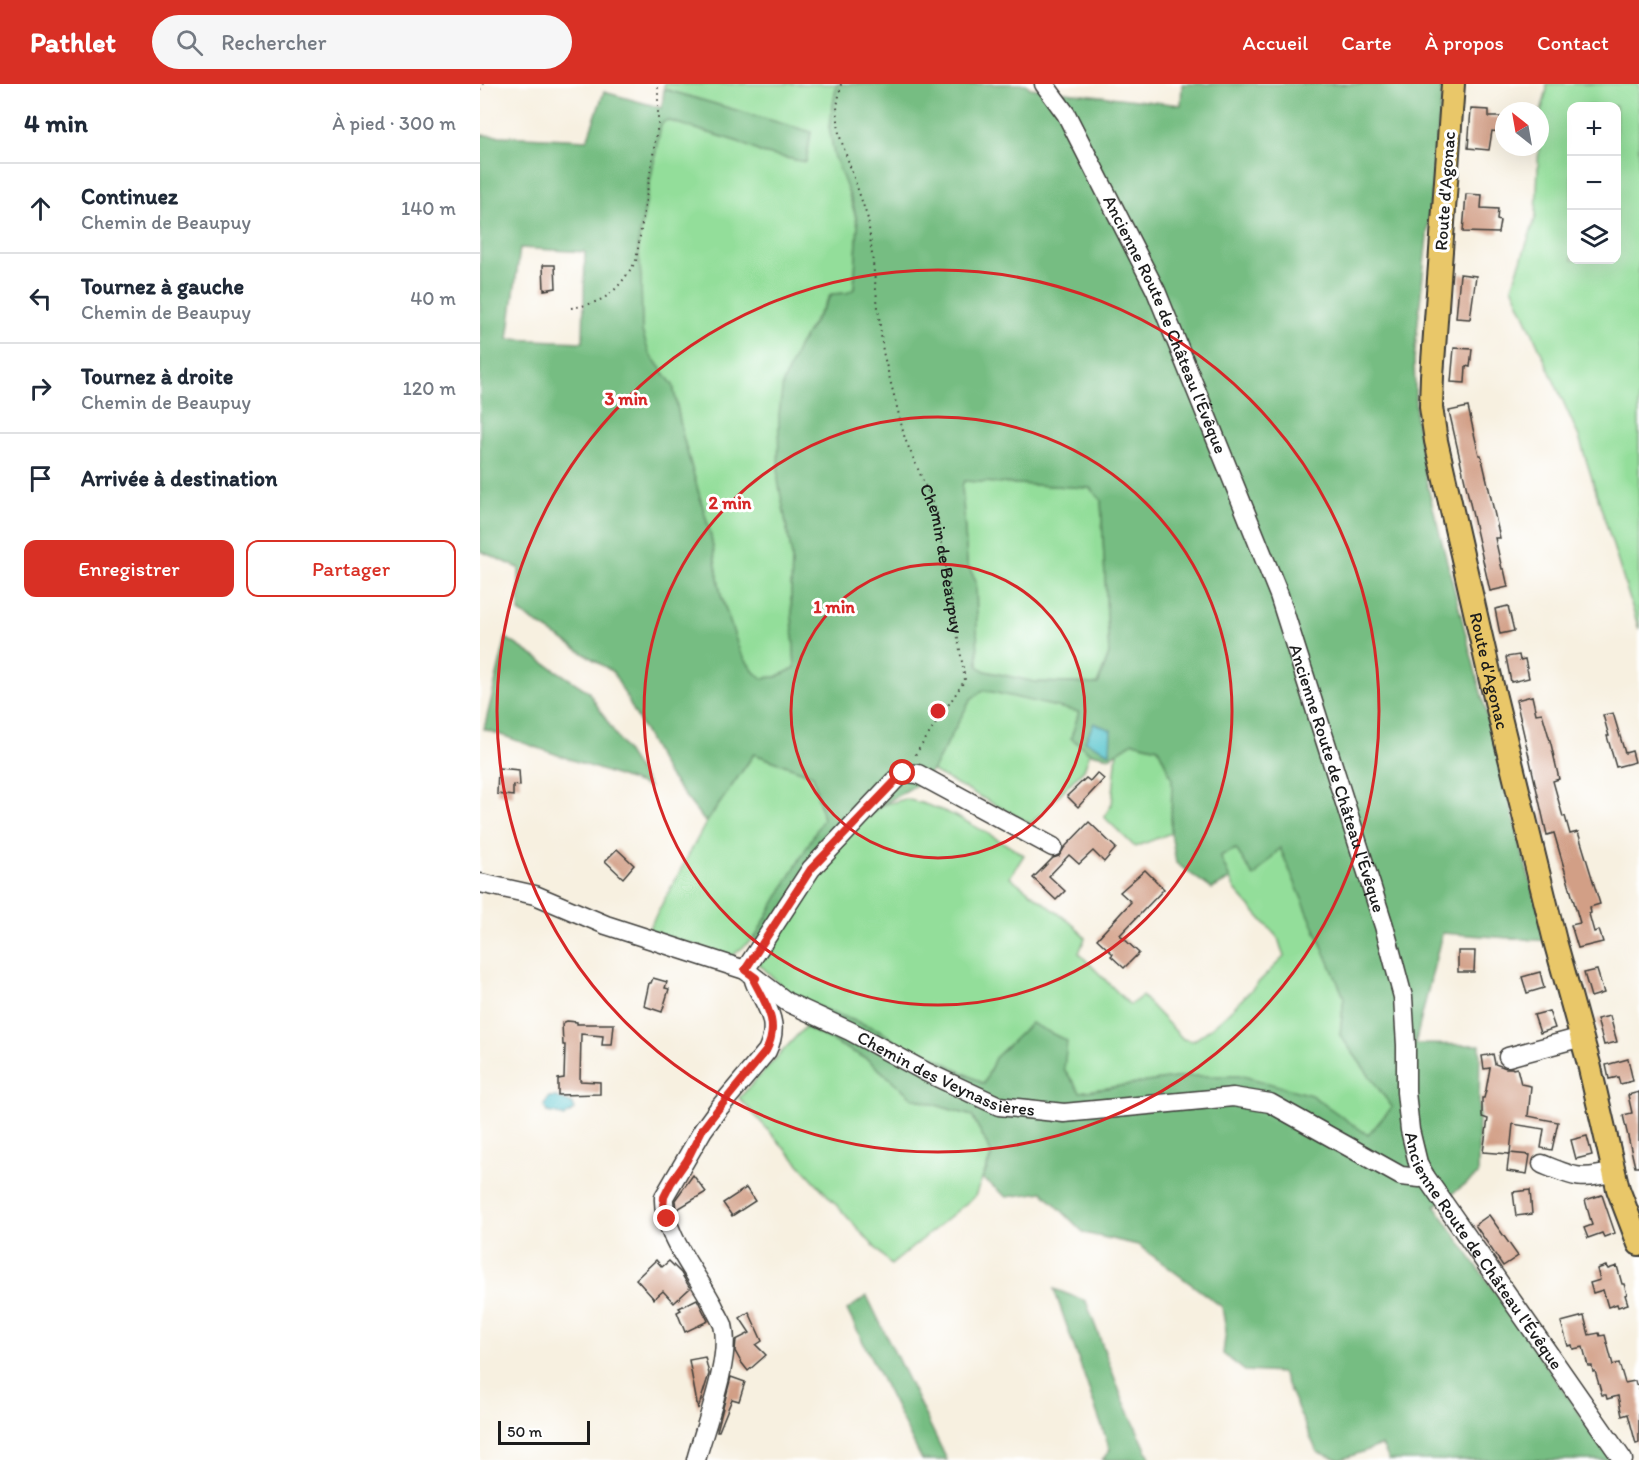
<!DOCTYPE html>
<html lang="fr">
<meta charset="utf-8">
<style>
:root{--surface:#fff;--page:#f6f6f7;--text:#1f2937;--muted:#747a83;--line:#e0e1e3;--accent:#d93025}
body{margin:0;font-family:Itim,sans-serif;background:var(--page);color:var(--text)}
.controls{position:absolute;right:18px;top:18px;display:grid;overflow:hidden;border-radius:12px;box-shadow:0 6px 24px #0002}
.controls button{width:54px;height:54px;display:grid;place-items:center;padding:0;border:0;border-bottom:2px solid var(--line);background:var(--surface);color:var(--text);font:30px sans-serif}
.compass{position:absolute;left:1015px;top:18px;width:54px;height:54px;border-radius:50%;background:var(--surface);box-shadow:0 6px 24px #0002;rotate:329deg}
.scale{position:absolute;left:18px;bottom:15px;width:92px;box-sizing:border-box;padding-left:6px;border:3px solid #1c1c1c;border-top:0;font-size:16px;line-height:21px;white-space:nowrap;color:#1c1c1c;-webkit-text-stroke:4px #fff;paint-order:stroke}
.stop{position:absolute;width:18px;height:18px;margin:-14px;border:4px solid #d93025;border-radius:50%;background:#fff}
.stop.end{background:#d93025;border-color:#fff;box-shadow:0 2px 6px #0008}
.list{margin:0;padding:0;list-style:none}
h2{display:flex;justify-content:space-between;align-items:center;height:78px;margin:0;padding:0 24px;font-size:26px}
h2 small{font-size:20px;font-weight:400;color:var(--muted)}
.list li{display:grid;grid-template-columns:39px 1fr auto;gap:18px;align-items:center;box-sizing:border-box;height:90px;padding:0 24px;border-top:2px solid var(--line)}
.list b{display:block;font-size:22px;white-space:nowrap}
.list p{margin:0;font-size:20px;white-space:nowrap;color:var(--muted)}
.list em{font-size:20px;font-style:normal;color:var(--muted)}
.actions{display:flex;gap:12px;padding:18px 24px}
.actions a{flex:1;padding:14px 0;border:2px solid var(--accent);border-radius:12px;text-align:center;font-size:21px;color:var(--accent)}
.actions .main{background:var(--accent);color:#fff}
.icon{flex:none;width:33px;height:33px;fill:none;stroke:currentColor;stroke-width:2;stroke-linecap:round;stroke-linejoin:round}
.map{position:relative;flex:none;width:1159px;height:1376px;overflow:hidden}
header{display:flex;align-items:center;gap:36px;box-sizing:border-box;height:84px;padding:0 30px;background:var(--accent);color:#fff}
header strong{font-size:28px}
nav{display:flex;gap:33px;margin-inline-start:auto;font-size:21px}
.search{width:420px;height:54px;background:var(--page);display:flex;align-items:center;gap:15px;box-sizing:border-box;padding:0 21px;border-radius:33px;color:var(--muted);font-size:22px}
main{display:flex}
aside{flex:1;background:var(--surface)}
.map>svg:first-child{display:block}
</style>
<header>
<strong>Pathlet</strong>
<div class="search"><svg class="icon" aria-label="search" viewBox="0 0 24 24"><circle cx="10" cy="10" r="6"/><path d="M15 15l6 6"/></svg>Rechercher</div>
<nav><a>Accueil</a><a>Carte</a><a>À propos</a><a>Contact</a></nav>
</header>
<main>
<aside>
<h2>4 min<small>À pied · 300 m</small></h2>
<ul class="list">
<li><svg class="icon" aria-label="ahead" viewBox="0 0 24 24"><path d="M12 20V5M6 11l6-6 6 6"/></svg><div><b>Continuez</b><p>Chemin de Beaupuy</p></div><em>140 m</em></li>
<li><svg class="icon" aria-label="left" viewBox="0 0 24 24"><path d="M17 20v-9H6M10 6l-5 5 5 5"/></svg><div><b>Tournez à gauche</b><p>Chemin de Beaupuy</p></div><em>40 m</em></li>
<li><svg class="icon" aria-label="right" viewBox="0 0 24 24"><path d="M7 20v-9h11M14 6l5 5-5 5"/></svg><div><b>Tournez à droite</b><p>Chemin de Beaupuy</p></div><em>120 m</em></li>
<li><svg class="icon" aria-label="arrive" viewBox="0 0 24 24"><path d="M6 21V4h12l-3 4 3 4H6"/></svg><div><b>Arrivée à destination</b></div></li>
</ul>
<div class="actions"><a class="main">Enregistrer</a><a>Partager</a></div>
</aside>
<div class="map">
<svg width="1159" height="1376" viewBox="0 0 1159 1376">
<rect width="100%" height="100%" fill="#fff"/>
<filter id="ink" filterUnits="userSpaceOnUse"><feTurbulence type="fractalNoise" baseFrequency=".0167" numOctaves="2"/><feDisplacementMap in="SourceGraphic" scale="12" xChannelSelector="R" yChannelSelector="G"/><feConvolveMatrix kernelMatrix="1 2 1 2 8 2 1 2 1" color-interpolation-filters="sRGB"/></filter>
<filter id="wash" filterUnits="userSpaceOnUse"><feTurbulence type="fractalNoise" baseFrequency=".008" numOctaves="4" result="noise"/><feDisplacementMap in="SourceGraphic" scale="24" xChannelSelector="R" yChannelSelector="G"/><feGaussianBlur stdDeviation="1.35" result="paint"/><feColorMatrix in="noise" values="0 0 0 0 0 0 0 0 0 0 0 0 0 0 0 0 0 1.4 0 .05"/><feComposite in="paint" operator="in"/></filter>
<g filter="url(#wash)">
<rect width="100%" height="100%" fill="#f7f0e0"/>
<g fill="#93de9a" stroke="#587d5b" stroke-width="1.5" fill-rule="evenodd">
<polygon points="184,0 357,0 349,43 378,141 374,206 367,209 351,210 318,263 305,434 312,472 311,512 315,584 296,593 281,594 274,588 260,569 241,511 231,452 203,353 193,301 169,269 162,247 161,194 158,160 181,40 187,36 259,58 282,69 326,78 331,48 184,5"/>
<path d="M1066,0H1159V545L1099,353L1032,203L1056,132L1060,32L1067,5ZM1092,22H1136V176H1092Z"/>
<polygon points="484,397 609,404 621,415 629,570 617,600 555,598 505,587 498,582 496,498 487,479 482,402"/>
<polygon points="504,606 599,628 591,654 610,669 604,685 551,740 452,687 491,615"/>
<polygon points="653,658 678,664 692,694 691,749 655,763 624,733 632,720 637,668"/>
<polygon points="274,670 333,691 343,735 275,853 251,873 168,846 226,739"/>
<path d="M425,715C472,725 503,747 544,771L530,793L595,842L605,854L599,869L650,921L662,912L703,955L713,957C748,934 774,901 804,873L798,854L755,806L740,772L756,765L800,763L864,913L860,951L912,1023L888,1052L831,1011L708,992L600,1008L584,985L515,974L504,1000L443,967L422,962L399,946L314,914L276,877L372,744L402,721Z"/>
<polygon points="325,943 387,975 433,1014 492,1032 512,1070 495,1112 411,1181 259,1014"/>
</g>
<g fill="#76bd82" stroke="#496c4f" stroke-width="1.5" fill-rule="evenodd">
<path d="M357,0H546L550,4L701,21L702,0H963L934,276L936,334L947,400L1044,775L1068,857L962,849L935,960L1000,961L998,1091L955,1122L1132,1376H909L902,1361L860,1376L837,1368L802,1289L765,1287L743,1270L746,1246L742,1223L658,1161L604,1149L563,1108L527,1113L503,1095L512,1070L492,1032L433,1014L387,975L325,943L314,914L399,946L422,962L443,967L504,1000L515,974L551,939L587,957L584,985L600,1008L708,992H763L831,1011L888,1051L912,1023L860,951L864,913L800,764L774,793L756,765L740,772L750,795L732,805L696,779L691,749L692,694L678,664L653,658L630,673L610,669L591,654L599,628L504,606L491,615L452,687L436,701L402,721L372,744L276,877L275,853L343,735L333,691L274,670L226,739L186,688L133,588L39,528V484L0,467V51L107,56L124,8L182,24L184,5L331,48L326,78L282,69L259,58L187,36L181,40L158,160L161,194L162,247L169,269L193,301L203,353L231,452L241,511L260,568L274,588L282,594L296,593L315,584L311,512L312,472L298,396L299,330L303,299L318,263L352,210L367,209L374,205L378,141L373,120L354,71L349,43ZM40,164L105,168L103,258L28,255ZM484,397L610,404L621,416L629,570L618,600L555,598L505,587L498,582L496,498L487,479L482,402Z"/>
<polygon points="26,554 108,607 169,703 4,645"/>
<polygon points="574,1205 606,1217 641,1311 671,1376 622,1376 630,1366"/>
<polygon points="387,1212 467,1376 442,1376 367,1226"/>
</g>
<g fill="#57c5cd" stroke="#3a7074" stroke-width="1.5">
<polygon points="614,639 631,646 630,669 605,657"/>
<polygon points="69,1013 76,1013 93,1020 94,1026 84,1033 78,1030 67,1028 64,1021"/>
</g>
<g id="blocks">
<g fill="#d29f86">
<polygon points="991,25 1009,26 1009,33 1022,33 1023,43 1021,43 1021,48 1012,47 1009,66 988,64"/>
<polygon points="986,110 1002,111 1001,124 1018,125 1017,136 1020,137 1018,149 983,148"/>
<polygon points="63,181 75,181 76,204 64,206"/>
<polygon points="980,190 996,192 990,235 976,234"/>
<polygon points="974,264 992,265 990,283 986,282 985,299 971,298"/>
<polygon points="988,323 999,371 1001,371 1009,405 1020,454 1015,454 1022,485 1024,485 1028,503 1010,507 969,327"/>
<polygon points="1028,522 1034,547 1020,550 1015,525"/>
<polygon points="1039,571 1040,576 1045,575 1049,594 1031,598 1026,573"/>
<polygon points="1052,612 1056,630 1062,629 1071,660 1079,695 1073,697 1083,733 1085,732 1090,750 1098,748 1120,820 1110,823 1111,829 1109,830 1114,848 1119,846 1123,858 1098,864 1091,841 1100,839 1074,749 1067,751 1036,616"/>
<polygon points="1133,629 1145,669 1152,667 1155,678 1136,683 1127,652 1129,652 1123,631"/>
<polygon points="18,684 39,686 40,702 33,701 33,712 17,710"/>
<polygon points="617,689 624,695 598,723 587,712 606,694 610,697"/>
<polygon points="609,738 636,764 624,778 613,767 599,780 589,771 569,792 585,807 576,816 553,794 573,774 579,772 584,764"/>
<polygon points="137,765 154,781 143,794 125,777"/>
<polygon points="665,786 684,805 640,851 659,869 644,884 631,872 633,870 617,855 651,818 640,808"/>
<polygon points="978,867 995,867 994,888 978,888"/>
<polygon points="1117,886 1124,909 1111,913 1104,889"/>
<polygon points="1060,888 1064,904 1047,909 1042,893"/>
<polygon points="173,894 187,898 185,904 189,905 182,928 164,922 169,899 171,899"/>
<polygon points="1069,927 1075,944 1060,949 1054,931"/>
<polygon points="1130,932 1137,958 1124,961 1117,935"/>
<polygon points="87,937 97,938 97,940 134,940 132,961 122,961 123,952 101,950 100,997 120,998 120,1010 78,1011 78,995 84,994 85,961 83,961 82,939"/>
<polygon points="1013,970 1015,980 1026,984 1032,984 1033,985 1037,984 1041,1000 1051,1002 1048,1032 1078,1038 1072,1066 1061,1064 1064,1045 1033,1040 1030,1069 1050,1071 1047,1090 1027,1087 1029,1070 1003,1068 1008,1035 1002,1033 1002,1014 1004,1014 1006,1006 1010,984 1004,985 1002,972"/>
<polygon points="1148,975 1153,997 1140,1000 1138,993 1129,995 1126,981"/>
<polygon points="1159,1008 1159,1083 1155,1083 1143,1031 1152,1029 1148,1011"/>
<polygon points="1107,1052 1112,1071 1096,1075 1091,1056"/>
<polygon points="213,1091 226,1108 196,1126 195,1116"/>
<polygon points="266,1104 275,1117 252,1132 243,1119"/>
<polygon points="1050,1106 1052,1130 1036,1132 1033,1108"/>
<polygon points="1122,1111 1135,1149 1124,1153 1122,1149 1108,1154 1104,1144 1112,1141 1105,1116"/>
<polygon points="1009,1131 1038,1172 1023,1182 995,1141"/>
<polygon points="176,1176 182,1183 189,1177 201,1189 210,1204 194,1219 183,1207 174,1215 156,1195"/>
<polygon points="1126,1182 1128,1185 1137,1182 1142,1200 1144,1200 1147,1210 1145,1211 1148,1220 1138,1223 1137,1220 1128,1223 1123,1206 1113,1209 1110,1199 1120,1196 1117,1185"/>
<polygon points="217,1215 228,1237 205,1248 197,1228 201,1226 199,1224"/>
<polygon points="269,1228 282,1257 276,1261 286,1271 268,1287 261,1278 255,1267 256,1256 270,1249 260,1234"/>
<polygon points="1104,1232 1109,1251 1119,1249 1120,1252 1125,1251 1133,1281 1139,1279 1145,1299 1155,1297 1156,1301 1159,1300 1159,1359 1156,1360 1148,1330 1142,1332 1138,1312 1127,1315 1126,1311 1122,1311 1115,1287 1113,1288 1112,1282 1108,1282 1103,1263 1093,1265 1092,1261 1088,1262 1081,1238"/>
<polygon points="225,1273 229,1290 218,1325 209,1276"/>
<polygon points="251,1293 265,1298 259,1317 252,1315 239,1347 237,1347"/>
</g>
</g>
</g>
<g filter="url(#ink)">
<use href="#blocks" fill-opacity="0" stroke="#3d3c39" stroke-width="1.5"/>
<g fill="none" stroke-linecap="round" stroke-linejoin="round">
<defs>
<g id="minor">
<path id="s2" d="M564,0L586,30L676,207L799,511L904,842L923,913L926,961V1008L930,1046L938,1079L945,1092L1143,1376"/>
<path id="s3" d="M0,799L55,811L126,841L265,886L307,918L370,947L446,988L519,1022L584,1029L753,1013L790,1019L921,1092L940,1094L945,1092"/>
<polyline points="265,886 331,785 414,697 423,689 438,690 573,763"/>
<polyline points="1028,973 1102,953"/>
<path d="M1062,1080C1094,1093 1100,1097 1134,1088"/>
<path d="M216,1376C225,1342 252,1274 243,1241C241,1236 237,1230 235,1225C219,1191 182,1151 184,1113L223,1046L239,1024L287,967C297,946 293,933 282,913C279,907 275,901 274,896"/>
</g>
<g id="major">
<path id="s4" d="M973,0L952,292L951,323L956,357L1011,597L1075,857L1109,980L1138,1105L1159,1160"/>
</g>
</defs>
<use href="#minor" stroke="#3d3c39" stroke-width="21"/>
<use href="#major" stroke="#3d3c39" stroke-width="26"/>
<g stroke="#3d3c39" stroke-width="2" stroke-dasharray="1.5 4.5" stroke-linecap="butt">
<path id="s1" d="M361,0L357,23L359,50L388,135L403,268L425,355L457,429L485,596L433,674"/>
<polyline points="0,6 3,0"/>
<path d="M91,224C128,218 136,208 156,177L178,40V0"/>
</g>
<use href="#minor" stroke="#fff" stroke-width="18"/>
<use href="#major" stroke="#e9c769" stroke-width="22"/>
</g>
</g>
<g fill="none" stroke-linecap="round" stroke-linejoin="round" filter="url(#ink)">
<path stroke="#d93025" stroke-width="8" d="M187,1135L183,1124L184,1113L191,1099L207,1076L222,1046L239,1024L286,967C300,940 287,922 274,897L276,894L265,886L331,785L423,689"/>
</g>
<g fill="none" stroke="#d62828" stroke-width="3">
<circle cx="458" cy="627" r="147"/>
<circle cx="458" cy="627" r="294"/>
<circle cx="458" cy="627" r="441"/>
</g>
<g text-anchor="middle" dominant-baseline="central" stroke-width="6" stroke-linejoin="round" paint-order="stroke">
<g font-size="18" fill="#1c1c1c" stroke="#fff">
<text transform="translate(965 107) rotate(-86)">Route d'Agonac</text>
<text stroke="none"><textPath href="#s2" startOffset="270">Ancienne Route de Château l'Évêque</textPath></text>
<text stroke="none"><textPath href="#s1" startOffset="490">Chemin de Beaupuy</textPath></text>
<text stroke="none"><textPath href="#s4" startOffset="594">Route d'Agonac</textPath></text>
<text stroke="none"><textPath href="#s2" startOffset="756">Ancienne Route de Château l'Évêque</textPath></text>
<text stroke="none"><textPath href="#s3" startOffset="508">Chemin des Veynassières</textPath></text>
<text stroke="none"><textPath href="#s2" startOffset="1260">Ancienne Route de Château l'Évêque</textPath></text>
</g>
</g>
<circle cx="458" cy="627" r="9" fill="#d62828" stroke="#fff" stroke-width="3"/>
<g font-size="18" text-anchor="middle" font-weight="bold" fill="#d62828" stroke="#fff" stroke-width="6" stroke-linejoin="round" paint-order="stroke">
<text x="146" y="321">3 min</text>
<text x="250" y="425">2 min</text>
<text x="354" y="529">1 min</text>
</g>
</svg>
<div class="controls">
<button>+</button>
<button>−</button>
<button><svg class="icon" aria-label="layers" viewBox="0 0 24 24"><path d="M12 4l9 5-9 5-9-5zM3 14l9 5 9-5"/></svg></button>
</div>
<svg class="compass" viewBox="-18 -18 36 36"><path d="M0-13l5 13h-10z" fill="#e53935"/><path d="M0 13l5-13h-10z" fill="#747a83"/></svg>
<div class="scale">50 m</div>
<div class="stop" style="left:423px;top:689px"></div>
<div class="stop end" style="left:187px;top:1135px"></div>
</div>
</main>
